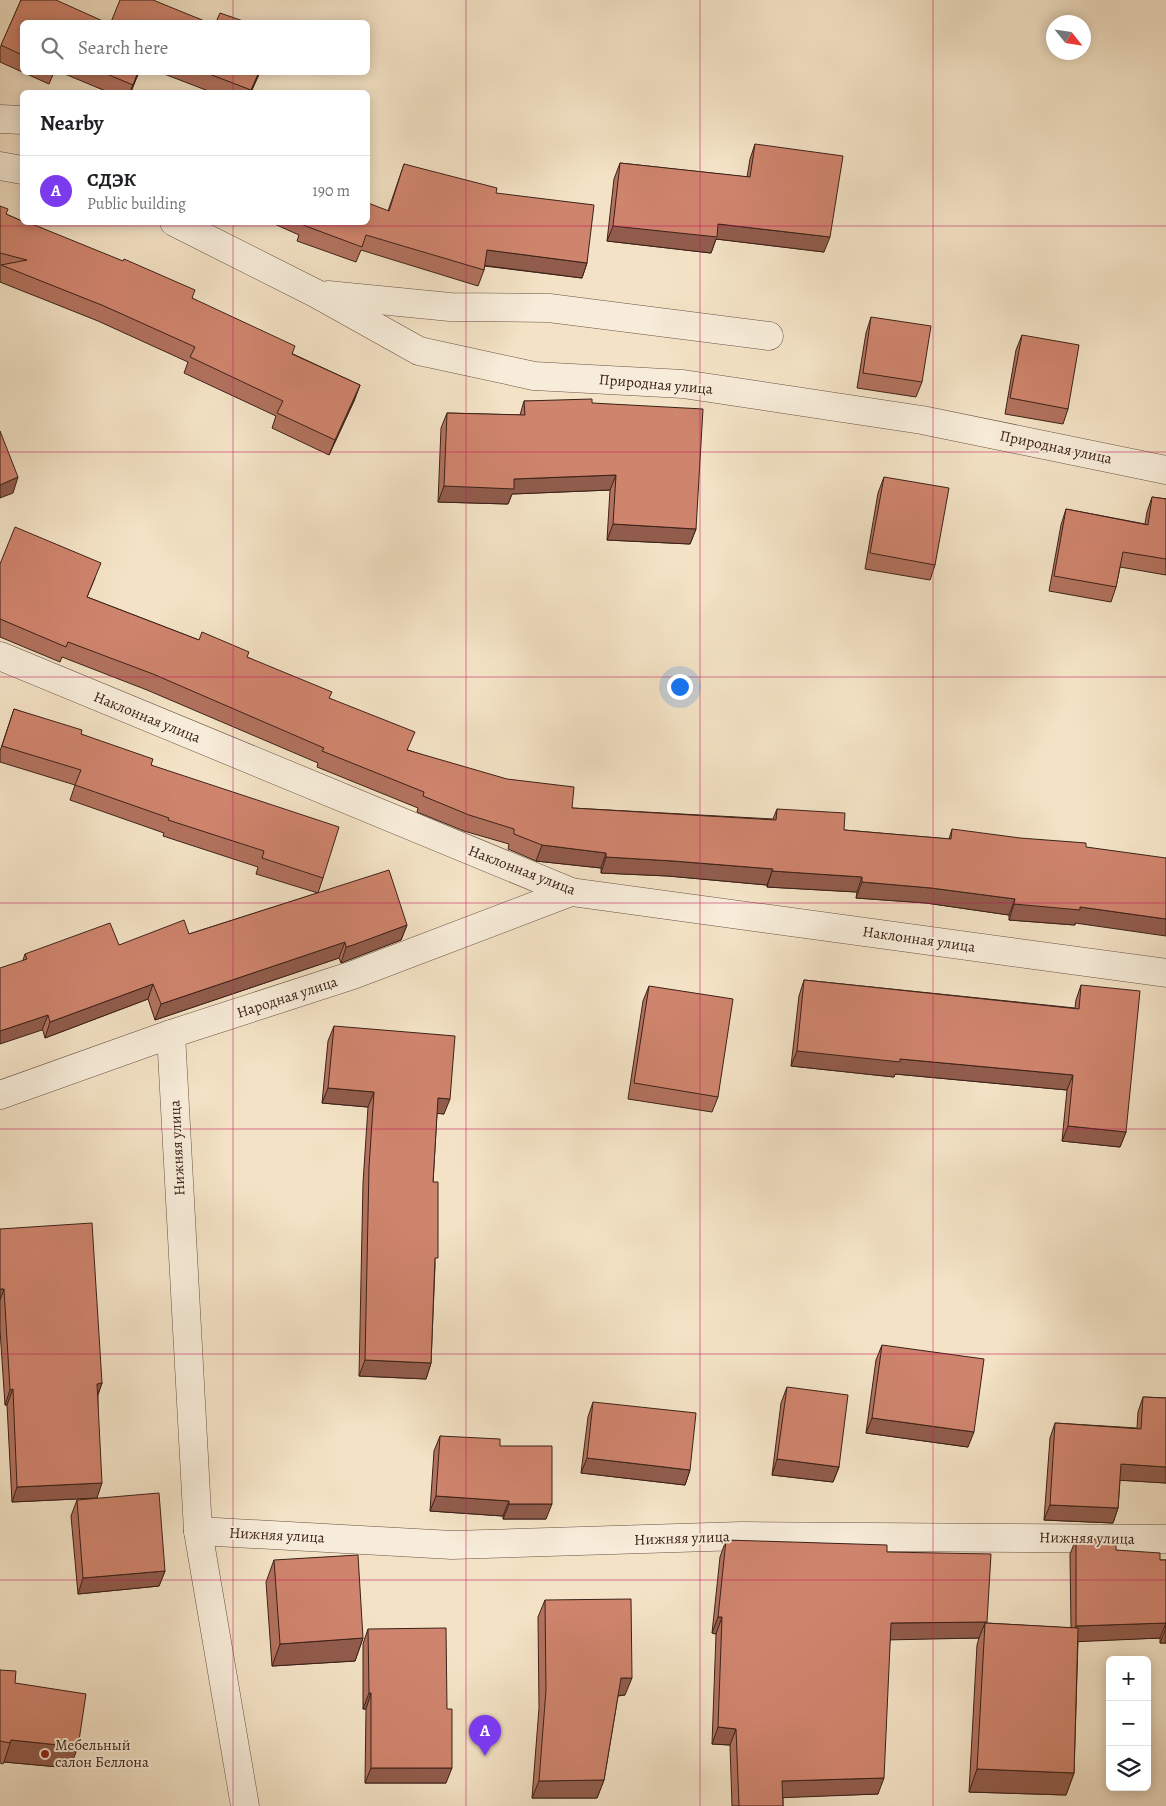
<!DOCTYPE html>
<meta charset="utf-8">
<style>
:root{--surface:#fff;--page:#f6f6f6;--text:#202124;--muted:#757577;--line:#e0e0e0;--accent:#7c3aed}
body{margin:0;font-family:Alegreya,serif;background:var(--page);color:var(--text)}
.controls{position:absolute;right:15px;bottom:15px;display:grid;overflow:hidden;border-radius:8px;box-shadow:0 2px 12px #0003}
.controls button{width:45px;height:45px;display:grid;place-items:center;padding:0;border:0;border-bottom:1px solid var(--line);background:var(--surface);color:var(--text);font:25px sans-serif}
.compass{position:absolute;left:1046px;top:15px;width:45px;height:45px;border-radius:50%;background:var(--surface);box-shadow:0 2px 12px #0003;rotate:120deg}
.you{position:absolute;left:679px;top:686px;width:18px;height:18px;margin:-12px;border:4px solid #fff;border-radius:50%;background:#1a73e8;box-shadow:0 0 0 8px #1a73e833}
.badge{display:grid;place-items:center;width:32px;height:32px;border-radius:50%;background:var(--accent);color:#fff;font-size:16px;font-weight:700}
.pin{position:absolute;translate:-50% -41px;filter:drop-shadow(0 1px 2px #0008)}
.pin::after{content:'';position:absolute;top:26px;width:18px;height:15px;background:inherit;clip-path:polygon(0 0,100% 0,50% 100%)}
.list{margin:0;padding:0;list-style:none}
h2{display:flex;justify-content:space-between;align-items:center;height:65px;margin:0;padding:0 20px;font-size:21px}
h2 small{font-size:16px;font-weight:400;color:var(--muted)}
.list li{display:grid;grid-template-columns:32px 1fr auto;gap:15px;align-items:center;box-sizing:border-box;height:70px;padding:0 20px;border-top:1px solid var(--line)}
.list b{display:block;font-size:19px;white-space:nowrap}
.list p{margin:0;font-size:16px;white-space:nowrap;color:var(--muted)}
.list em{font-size:16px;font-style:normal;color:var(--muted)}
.icon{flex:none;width:28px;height:28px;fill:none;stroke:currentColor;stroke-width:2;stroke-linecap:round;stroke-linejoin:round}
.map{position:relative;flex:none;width:1166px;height:1806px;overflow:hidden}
.search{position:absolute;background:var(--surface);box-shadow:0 2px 12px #0003;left:20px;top:20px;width:350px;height:55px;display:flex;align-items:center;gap:12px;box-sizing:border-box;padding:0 18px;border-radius:8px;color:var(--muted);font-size:19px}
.panel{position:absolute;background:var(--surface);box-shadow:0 2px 12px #0003;left:20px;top:90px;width:350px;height:135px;border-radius:8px}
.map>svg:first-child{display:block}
</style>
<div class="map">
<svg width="1166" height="1806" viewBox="0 0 1166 1806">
<rect width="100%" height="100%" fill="#f3e2c5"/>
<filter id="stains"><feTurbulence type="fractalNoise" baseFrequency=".004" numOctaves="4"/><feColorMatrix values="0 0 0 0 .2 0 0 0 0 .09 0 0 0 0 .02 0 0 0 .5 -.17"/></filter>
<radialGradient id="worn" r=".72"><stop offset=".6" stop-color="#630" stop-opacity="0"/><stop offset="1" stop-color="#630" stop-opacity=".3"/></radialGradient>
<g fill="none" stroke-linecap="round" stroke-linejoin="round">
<defs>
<g id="street">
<polyline points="0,119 22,120"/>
<polyline points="0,166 22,170"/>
<polyline points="174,222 317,294 419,351 534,376 683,384 922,420 1166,470"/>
<polyline points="328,295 450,307 549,308 769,336"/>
<polyline points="0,656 571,892 1166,973"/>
<polyline points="171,1034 198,1531 245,1806"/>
<polyline points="0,1095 171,1034 353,975 571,892"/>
<polyline points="198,1531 452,1545 742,1536 1166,1539"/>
</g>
</defs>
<use href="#street" stroke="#6a5143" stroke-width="29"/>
<use href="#street" stroke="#f7ecd9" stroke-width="28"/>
</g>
<g fill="#b2725e" stroke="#3c2118">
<polygon points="21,0 22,22 22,72 54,72 49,84 0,62 0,48"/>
<polygon points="60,72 139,72 131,92 108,92"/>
<polygon points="159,72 260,72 251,92 211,92"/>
<polygon points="755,144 824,252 716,239 711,253 607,241 614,179 620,163 747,177 750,159"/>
<polygon points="404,164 496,193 587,263 582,278 484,266 484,270 478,286 361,250 356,262 297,241 299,235 270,222 368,222 388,211"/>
<polygon points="0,206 6,214 192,298 293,354 360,385 354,401 329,455 272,428 276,416 184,373 188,362 98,321 0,282"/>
<polygon points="871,317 922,382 916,397 857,388 866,333"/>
<polygon points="1022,335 1068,409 1063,424 1005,414 1016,350"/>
<polygon points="524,401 592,403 696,529 690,544 607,540 610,490 512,494 508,504 438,502 441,428 447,413 520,415"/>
<polygon points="884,477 935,565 930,580 865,569 878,493"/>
<polygon points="1152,497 1166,499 1166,575 1120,567 1116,587 1111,602 1049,591 1061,525 1066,509 1145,524 1147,512"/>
<polygon points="0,564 95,578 87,597 199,640 247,657 330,699 408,750 572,808 773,819 777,809 844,830 949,839 952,829 1075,923 1075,925 1009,920 1009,915 926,903 856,898 857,892 767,887 767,885 668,876 601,873 601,868 536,861 508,849 509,844 464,831 417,812 418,808 317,767 318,763 147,690 62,657 60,662 0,637"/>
<polygon points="14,709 81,734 151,765 323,878 318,893 407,925 401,940 348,960 341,963 339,958 155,1020 148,999 45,1038 23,960 25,954 119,945 189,934 318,893 256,874 258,867 163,836 164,833 70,800 75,785 0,762 0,751"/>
<polygon points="804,980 1075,1008 1076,1000 1081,985 1126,1132 1120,1147 1062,1141 1067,1090 895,1074 894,1077 791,1066 799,996"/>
<polygon points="649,986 718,1097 712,1112 628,1099 643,1001"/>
<polygon points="334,1026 444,1114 437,1113 433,1182 435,1266 431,1363 426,1379 359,1376 363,1183 368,1107 322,1103 328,1041"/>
<polygon points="0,1229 102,1383 98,1395 97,1498 12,1502 7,1405 5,1405 0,1330"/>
<polygon points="882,1345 968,1447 866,1433 876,1360"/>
<polygon points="787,1387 839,1467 833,1482 772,1475 781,1403"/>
<polygon points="1143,1397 1166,1398 1166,1483 1120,1480 1118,1508 1113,1523 1044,1520 1050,1438 1055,1423 1137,1428 1138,1412"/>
<polygon points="593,1402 690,1470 685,1485 581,1473 588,1417"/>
<polygon points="440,1436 500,1446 546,1519 503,1519 503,1516 430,1511 434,1451"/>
<polygon points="77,1500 165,1571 159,1586 78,1594 71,1516"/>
<polygon points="1076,1539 1116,1550 1160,1560 1166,1560 1166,1643 1160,1643 1160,1638 1078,1641 1074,1773 1066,1795 969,1792 977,1645 979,1638 890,1639 878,1794 783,1797 783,1806 732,1806 730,1745 712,1744 716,1634 712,1633 720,1557 726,1540 887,1552 986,1623 1071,1628 1070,1554"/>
<polygon points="274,1560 363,1638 355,1661 272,1666 266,1582"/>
<polygon points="545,1600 625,1695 618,1696 604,1780 597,1798 532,1798 539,1708 538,1617"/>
<polygon points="368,1629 446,1783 365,1783 366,1709 363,1709 363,1644"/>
<polygon points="0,1670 15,1683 70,1768 4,1762 3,1764 0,1763"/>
</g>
<g fill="#915c4c" stroke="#3c2118">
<polygon points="138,72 139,72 130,92"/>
<polygon points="259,72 260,72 251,92 250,92"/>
<polygon points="718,224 830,237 824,252 716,239 711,253 607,241 613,226"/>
<polygon points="487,250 587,263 582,278 481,265"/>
<polygon points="360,385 354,401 329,455 335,440"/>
<polygon points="616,475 610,490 512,494 508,504 438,502 444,486 514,479"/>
<polygon points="18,477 13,493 0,498 0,485"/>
<polygon points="613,524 696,529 690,544 607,540"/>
<polygon points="542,845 606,853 601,868 536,861"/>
<polygon points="606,857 673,861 773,869 767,885 668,876 601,873"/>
<polygon points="772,871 862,877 857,892 767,887"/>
<polygon points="862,882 931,888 1015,899 1009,915 926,903 856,898"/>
<polygon points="1014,904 1080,907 1166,919 1166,936 1075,923 1075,925 1009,920"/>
<polygon points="407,925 401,940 341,963 346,947"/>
<polygon points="345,942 339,958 155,1020 161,1004"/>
<polygon points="153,984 148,999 45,1038 50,1022"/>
<polygon points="48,1015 42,1030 0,1044 0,1031"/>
<polygon points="797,1051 900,1059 1073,1075 1067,1090 895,1074 894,1077 791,1066"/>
<polygon points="328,1088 374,1092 368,1107 322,1103"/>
<polygon points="438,1098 450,1099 444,1114 433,1113"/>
<polygon points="1068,1126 1126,1132 1120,1147 1062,1141"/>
<polygon points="0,1289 4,1289 0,1300"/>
<polygon points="365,1360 431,1363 426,1379 359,1376"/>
<polygon points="102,1383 96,1399 97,1384"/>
<polygon points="13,1389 7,1405 5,1405 10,1390"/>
<polygon points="872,1418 974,1432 968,1447 866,1433"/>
<polygon points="587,1458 690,1470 685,1485 581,1473"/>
<polygon points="777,1459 839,1467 833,1482 772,1475"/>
<polygon points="1121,1464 1166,1467 1166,1483 1115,1480"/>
<polygon points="102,1483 97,1498 12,1502 17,1487"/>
<polygon points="436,1496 509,1501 503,1516 430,1511"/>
<polygon points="509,1504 552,1504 546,1519 503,1519"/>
<polygon points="1050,1505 1118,1508 1113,1523 1044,1520"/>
<polygon points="165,1571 159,1586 78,1594 83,1578"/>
<polygon points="718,1617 722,1617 716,1634 712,1633"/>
<polygon points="987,1622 985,1627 985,1623 979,1638 885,1640 891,1623"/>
<polygon points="1166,1623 1160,1638 1071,1642 1076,1626"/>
<polygon points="1166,1628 1166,1643 1160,1643"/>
<polygon points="363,1638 355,1661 272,1666 280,1644"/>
<polygon points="621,1678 632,1678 625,1695 614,1696"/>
<polygon points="369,1693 371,1693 366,1709 363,1709"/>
<polygon points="718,1727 736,1729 730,1745 712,1744"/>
<polygon points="11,1740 78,1747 70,1768 4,1762"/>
<polygon points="371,1768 452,1768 446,1783 365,1783"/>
<polygon points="977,1769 1074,1773 1066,1795 969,1792"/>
<polygon points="884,1778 878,1794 775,1798 782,1781"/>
<polygon points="604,1780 597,1798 532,1798 539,1781"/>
</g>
<g fill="#cf846d" stroke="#3c2118">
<polygon points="21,0 56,0 105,22 22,22 22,55 1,45"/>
<polygon points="120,0 153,0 207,22 111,22"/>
<polygon points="220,13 246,22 216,22"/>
<polygon points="102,72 138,72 133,85"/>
<polygon points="204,72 259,72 251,90"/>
<polygon points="755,144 843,156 830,237 718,224 717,237 613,226 620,163 750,177"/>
<polygon points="404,164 497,188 496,193 594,205 587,263 487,250 484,270 366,235 362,247 303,225 304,222 368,222 368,203 389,211"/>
<polygon points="0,206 8,209 6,214 22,221 22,222 27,222 123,261 124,259 195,290 192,298 295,346 292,354 360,385 335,440 277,413 283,401 190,357 195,347 104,306 1,265 27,260 0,253"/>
<polygon points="871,317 931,326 922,382 863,373"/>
<polygon points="1022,335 1079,345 1068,409 1010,398"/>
<polygon points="592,399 592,403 703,409 696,529 613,524 616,475 514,479 514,489 444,486 447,413 525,415 524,401"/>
<polygon points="0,431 18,477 0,485"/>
<polygon points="884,477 949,488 935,565 870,553"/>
<polygon points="1152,497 1166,499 1166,559 1123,552 1116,587 1054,576 1066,509 1148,525"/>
<polygon points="15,527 101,563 87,597 199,640 202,632 249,652 247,657 332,692 329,698 415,732 407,750 507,779 574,787 572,808 776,820 777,809 845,813 844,830 951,839 952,829 1020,838 1086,843 1086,847 1166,858 1166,919 1080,907 1080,910 1014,904 1015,899 931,888 862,882 862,877 772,871 773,869 673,861 606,857 606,853 542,845 514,834 514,829 469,815 423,796 424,792 322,751 324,748 153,674 68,642 66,647 0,619 0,564"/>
<polygon points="14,709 82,730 81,734 153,759 151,765 339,827 323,878 262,858 264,851 168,820 169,818 75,785 81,770 2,746"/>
<polygon points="389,870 407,925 353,945 346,947 345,942 161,1004 153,984 50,1022 48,1015 0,1031 0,968 27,959 25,954 110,923 119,945 184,920 189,934"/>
<polygon points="804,980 1079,1009 1081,985 1140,991 1126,1132 1068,1126 1073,1075 900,1059 900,1062 797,1051"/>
<polygon points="649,986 733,999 718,1097 634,1083"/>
<polygon points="334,1026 455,1036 450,1099 438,1098 433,1182 438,1182 438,1258 435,1258 431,1363 365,1360 369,1167 374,1092 328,1088"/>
<polygon points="92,1223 102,1383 97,1384 102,1483 17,1487 13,1389 10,1390 4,1289 0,1289 0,1229"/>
<polygon points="882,1345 984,1359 974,1432 872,1418"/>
<polygon points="787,1387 848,1395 839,1467 777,1459"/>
<polygon points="1143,1397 1166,1398 1166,1467 1121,1464 1118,1508 1050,1505 1055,1423 1141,1429"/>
<polygon points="593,1402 696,1413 690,1470 587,1458"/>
<polygon points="440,1436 500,1439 500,1446 552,1446 552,1504 509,1504 509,1501 436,1496"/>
<polygon points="159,1493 165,1571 83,1578 77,1500"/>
<polygon points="1076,1539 1116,1539 1116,1550 1160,1553 1160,1560 1166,1560 1166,1628 1166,1623 1076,1626"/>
<polygon points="726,1540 887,1545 887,1552 991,1554 987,1622 891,1623 884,1778 782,1781 783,1806 739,1806 736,1729 718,1727 722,1617 718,1617"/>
<polygon points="358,1555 363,1638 280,1644 274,1560"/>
<polygon points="631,1599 632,1678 621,1678 604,1780 539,1781 546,1690 545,1600"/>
<polygon points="985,1623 1078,1628 1074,1773 977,1769"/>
<polygon points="446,1628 447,1709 452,1709 452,1768 371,1768 371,1693 369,1693 368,1629"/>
<polygon points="0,1670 16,1671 15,1683 86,1694 78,1747 11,1740 10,1743 0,1741"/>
</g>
<path fill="none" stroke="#c2185b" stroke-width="1" stroke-opacity="0.55" d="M233,0V22M466,0V1806M700,0V1806M933,0V1806M233,72V92M233,222V1806M0,226H1166M0,452H1166M0,677H1166M0,903H1166M0,1129H1166M0,1354H1166M0,1580H1166"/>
<circle fill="#8f2418" stroke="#f7ecd9" stroke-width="2" cx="45" cy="1754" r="5"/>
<g text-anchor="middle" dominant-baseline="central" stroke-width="4" stroke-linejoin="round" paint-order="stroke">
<g font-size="15" fill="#3c2118" stroke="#f7ecd9">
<text transform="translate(656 384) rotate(5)">Природная улица</text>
<text transform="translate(1056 447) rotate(12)">Природная улица</text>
<text transform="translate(147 717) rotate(22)">Наклонная улица</text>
<text transform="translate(522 870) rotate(21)">Наклонная улица</text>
<text transform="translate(919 939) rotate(8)">Наклонная улица</text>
<text transform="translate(287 997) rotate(-18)">Народная улица</text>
<text transform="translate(177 1148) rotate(-93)">Нижняя улица</text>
<text transform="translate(277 1535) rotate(3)">Нижняя улица</text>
<text transform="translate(682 1538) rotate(-2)">Нижняя улица</text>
<text transform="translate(1087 1538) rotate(1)">Нижняя улица</text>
</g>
<g font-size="15" fill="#3c2118" stroke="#f7ecd9" text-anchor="start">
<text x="55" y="1745">Мебельный<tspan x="55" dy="17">салон Беллона</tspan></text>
</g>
</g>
<rect width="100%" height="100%" filter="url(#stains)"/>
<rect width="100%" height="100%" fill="url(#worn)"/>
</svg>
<div class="controls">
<button>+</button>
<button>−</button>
<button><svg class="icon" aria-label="layers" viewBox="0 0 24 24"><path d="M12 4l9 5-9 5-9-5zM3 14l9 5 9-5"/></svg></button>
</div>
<svg class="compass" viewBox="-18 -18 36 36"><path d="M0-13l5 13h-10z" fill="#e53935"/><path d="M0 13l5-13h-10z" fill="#757577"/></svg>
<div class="you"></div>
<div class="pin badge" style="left:485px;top:1756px">A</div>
<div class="search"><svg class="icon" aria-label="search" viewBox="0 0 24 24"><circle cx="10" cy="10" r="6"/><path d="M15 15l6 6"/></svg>Search here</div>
<section class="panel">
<h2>Nearby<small></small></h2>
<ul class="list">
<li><span class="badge">A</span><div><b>СДЭК</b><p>Public building</p></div><em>190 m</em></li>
</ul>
</section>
</div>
